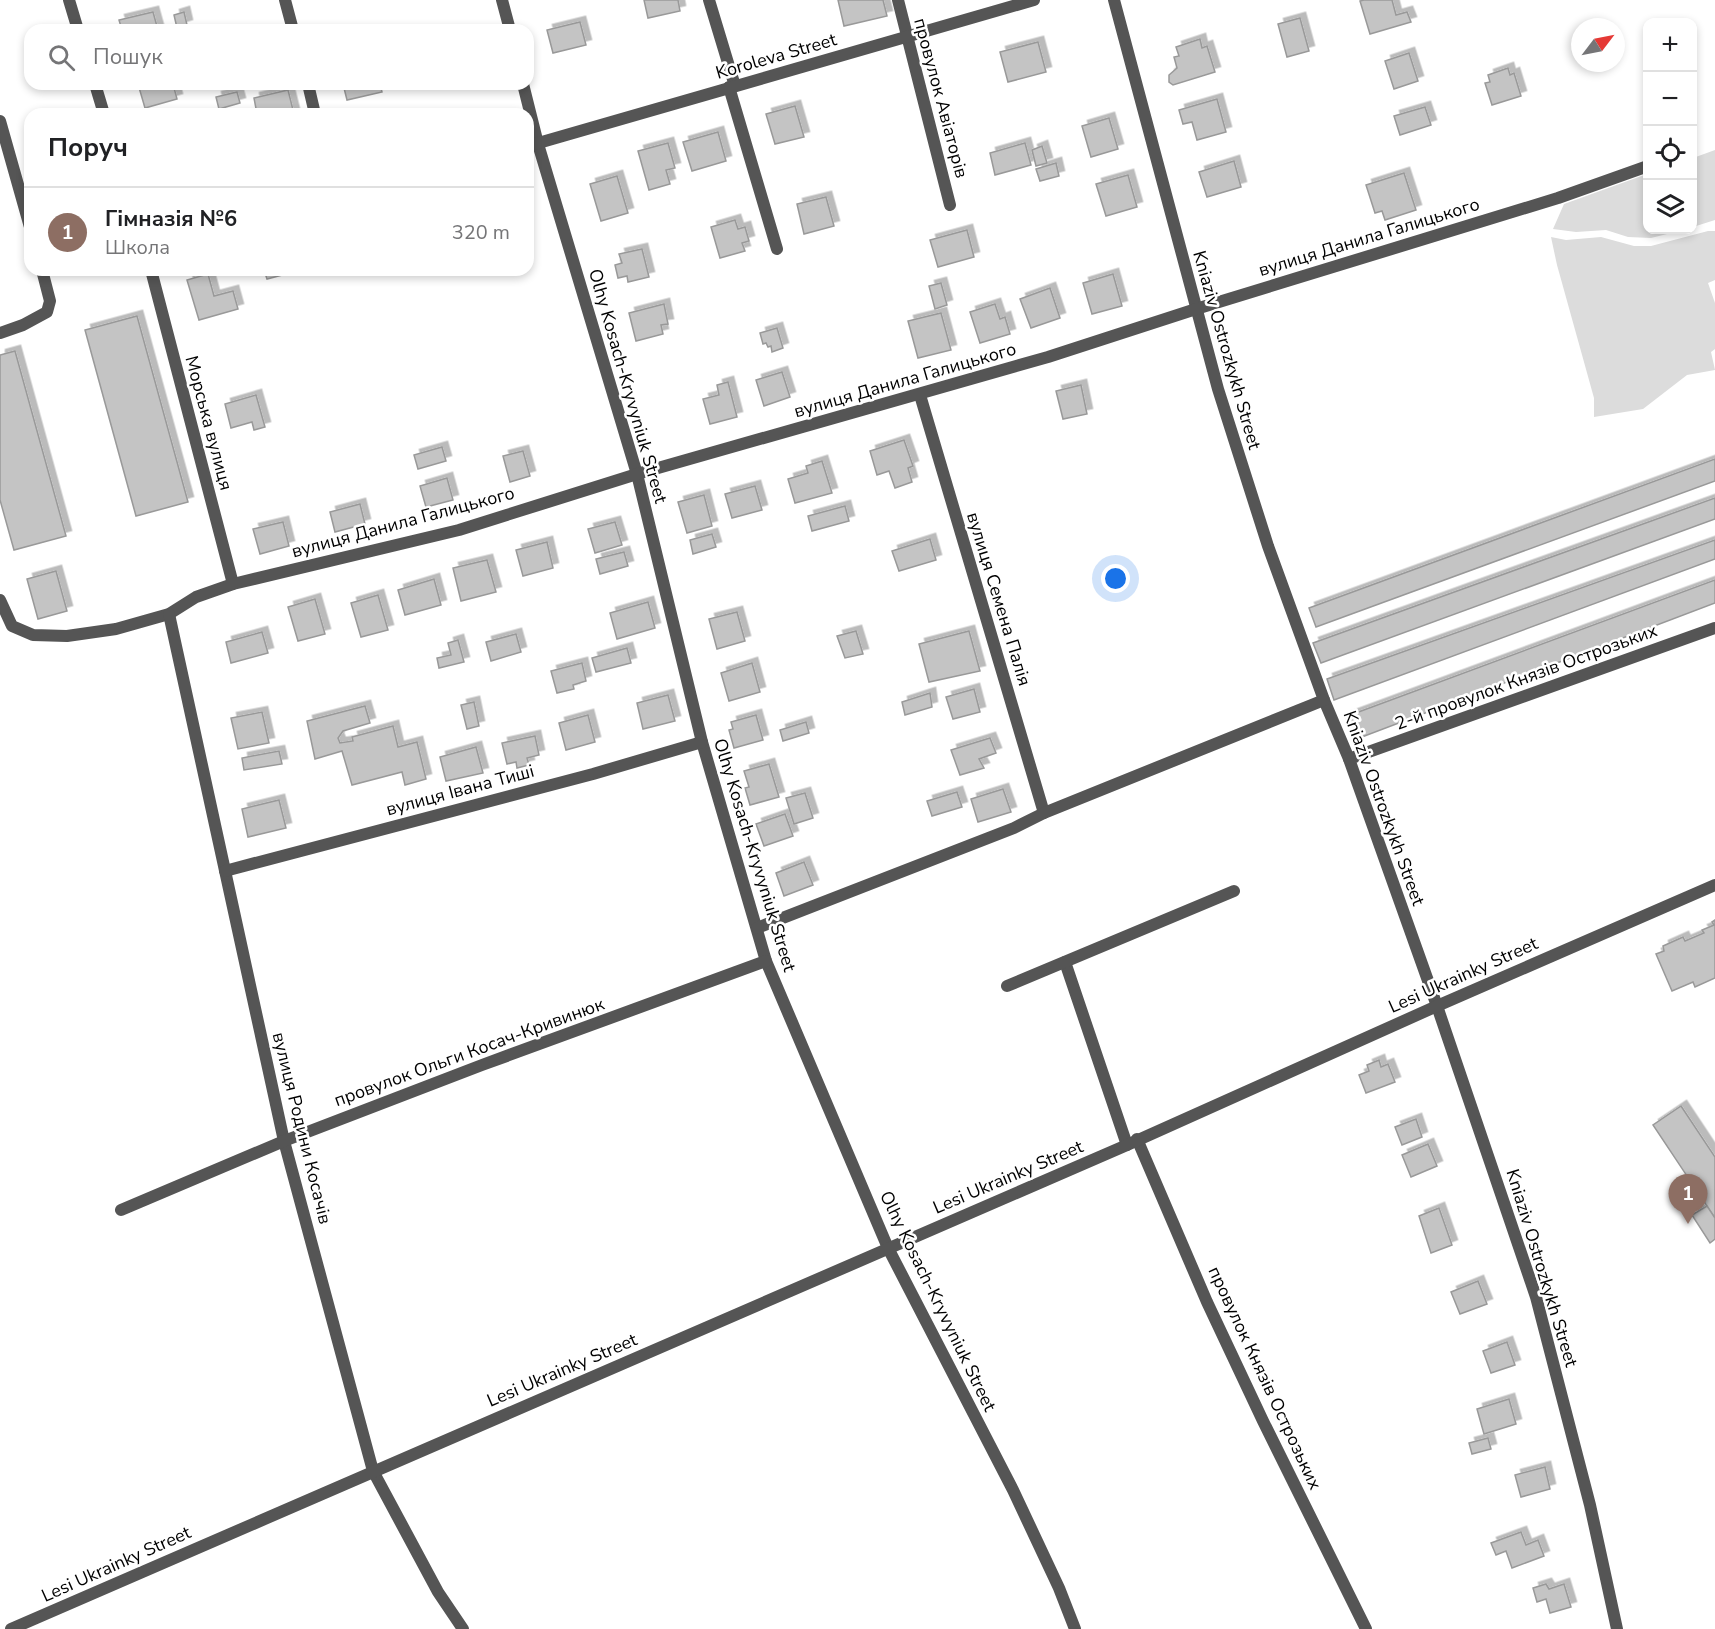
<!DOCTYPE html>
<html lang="uk">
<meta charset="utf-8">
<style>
:root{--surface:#fff;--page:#f2f2f2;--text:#202124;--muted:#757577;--line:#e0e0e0;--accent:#000}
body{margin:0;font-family:"Nunito Sans",sans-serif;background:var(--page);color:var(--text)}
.controls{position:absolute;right:18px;top:18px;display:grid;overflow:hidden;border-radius:12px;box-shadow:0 3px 9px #0003}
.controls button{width:54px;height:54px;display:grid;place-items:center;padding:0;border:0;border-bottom:2px solid var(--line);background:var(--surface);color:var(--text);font:30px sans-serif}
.compass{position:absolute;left:1571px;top:18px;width:54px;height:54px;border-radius:50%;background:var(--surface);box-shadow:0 3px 9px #0003;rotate:58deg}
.you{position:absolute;left:1116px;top:579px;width:21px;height:21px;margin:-15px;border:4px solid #fff;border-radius:50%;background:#1a73e8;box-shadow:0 0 0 9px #1a73e833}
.badge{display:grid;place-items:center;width:39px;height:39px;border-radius:50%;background:var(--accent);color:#fff;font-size:20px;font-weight:700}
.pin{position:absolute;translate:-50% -50px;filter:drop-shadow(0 2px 3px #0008)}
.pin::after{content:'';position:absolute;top:32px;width:21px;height:18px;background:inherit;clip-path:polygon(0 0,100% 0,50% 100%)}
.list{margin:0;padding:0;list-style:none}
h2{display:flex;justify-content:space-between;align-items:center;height:78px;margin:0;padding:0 24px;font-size:26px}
h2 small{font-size:20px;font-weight:400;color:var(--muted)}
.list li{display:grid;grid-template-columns:39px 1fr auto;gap:18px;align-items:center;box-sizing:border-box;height:90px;padding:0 24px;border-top:2px solid var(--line)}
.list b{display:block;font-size:22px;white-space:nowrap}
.list p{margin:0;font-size:20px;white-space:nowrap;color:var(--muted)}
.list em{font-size:20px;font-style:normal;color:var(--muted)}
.icon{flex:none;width:33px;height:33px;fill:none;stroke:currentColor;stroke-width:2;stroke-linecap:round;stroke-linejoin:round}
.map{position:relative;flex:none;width:1715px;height:1629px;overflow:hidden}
.search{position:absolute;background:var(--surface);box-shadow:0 3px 9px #0003;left:24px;top:24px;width:510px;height:66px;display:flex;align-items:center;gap:15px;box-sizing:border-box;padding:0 21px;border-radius:18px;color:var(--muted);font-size:22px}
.panel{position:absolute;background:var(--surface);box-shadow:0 3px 9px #0003;left:24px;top:108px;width:510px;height:168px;border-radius:18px}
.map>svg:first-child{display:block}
</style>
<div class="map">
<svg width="1715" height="1629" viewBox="0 0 1715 1629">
<defs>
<filter id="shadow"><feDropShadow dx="5.5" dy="-5.5" stdDeviation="0" flood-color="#0004"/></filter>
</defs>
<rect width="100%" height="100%" fill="#fff"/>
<g fill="#dcdcdc">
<polygon points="1715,150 1715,220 1693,227 1693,158"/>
<polygon points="1647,174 1648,230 1683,230 1651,238 1628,237 1606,230 1576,232 1553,229 1564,204"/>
<polygon points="1708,231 1715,231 1715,280 1708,283 1715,303 1715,349 1711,352 1715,370 1687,375 1643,409 1594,417 1594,398 1557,265 1551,237 1566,240 1601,237 1634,246 1651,246"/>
</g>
<g fill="#c4c4c4" stroke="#999" stroke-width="1.5" filter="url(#shadow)">
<polygon points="644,0 678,0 680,11 648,18"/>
<polygon points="838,0 883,0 887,16 844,26"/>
<polygon points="1364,0 1392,0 1396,15 1407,12 1411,22 1370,34 1360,1"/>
<polygon points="153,12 158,30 122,30 119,20"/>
<polygon points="184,12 187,25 177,28 174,15"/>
<polygon points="1300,18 1309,51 1287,57 1278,24"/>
<polygon points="580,22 586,45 553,53 547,30"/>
<polygon points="1200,39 1202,48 1207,46 1215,72 1173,85 1169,82 1169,75 1177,68 1174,57 1179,56 1176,47"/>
<polygon points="1038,42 1046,72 1008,82 1000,52"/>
<polygon points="1409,53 1418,81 1394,89 1385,61"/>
<polygon points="1508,68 1510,75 1514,73 1521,96 1492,105 1485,83 1490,82 1488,75"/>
<polygon points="138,84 173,84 177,99 145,108"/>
<polygon points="343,84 380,84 382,92 347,100"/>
<polygon points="288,90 294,114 257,114 254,98"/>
<polygon points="237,92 240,103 219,109 216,97"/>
<polygon points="1217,99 1226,132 1197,140 1192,122 1183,124 1179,110"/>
<polygon points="795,106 804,137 775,144 766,114"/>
<polygon points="1425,107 1431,125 1400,135 1394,116"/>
<polygon points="1109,118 1118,149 1091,157 1082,126"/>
<polygon points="718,132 726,161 692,171 683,142"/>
<polygon points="668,143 675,168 666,170 670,184 649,190 638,151"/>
<polygon points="1025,143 1031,165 995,175 990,153"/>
<polygon points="1042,146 1047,163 1036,166 1032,150"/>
<polygon points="1234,161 1241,187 1207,197 1199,172"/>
<polygon points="1056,163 1059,176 1040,181 1036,169"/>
<polygon points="1404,173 1416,210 1385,220 1382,211 1375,213 1366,185"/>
<polygon points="1128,175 1137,207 1106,216 1096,184"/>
<polygon points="617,176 628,213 601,221 590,184"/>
<polygon points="826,197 834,226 804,234 797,204"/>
<polygon points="735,220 738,229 745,227 749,241 742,243 745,251 720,258 711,227"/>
<polygon points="967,230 974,257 938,267 930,240"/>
<polygon points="642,249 649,277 628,282 627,276 618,278 615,265 622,263 619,254"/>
<polygon points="264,270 301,270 267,279"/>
<polygon points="208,274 214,296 233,291 238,309 199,320 187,280"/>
<polygon points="1113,274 1122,306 1092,314 1083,283"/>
<polygon points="941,283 947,305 935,309 929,286"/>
<polygon points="1050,288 1060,318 1031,328 1020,299"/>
<polygon points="664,304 668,324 661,325 663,334 636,341 629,313"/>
<polygon points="995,304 1000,319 1005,317 1010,334 980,343 970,312"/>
<polygon points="941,313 951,350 918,358 908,321"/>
<polygon points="137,316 188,502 136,516 85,330"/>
<polygon points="777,328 783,348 772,352 771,346 768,347 766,343 763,344 760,333"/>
<polygon points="15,351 66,536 14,550 0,500 0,355"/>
<polygon points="782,372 790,397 764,406 756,380"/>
<polygon points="728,382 737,417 710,424 703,399 719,395 717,385"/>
<polygon points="1081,385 1087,414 1063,419 1056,391"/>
<polygon points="256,395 265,427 254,430 252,422 231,428 225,404"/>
<polygon points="904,440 913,466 908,468 912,482 895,488 889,471 877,475 870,451"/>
<polygon points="442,447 446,461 418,469 414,455"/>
<polygon points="523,451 530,476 510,482 503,456"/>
<polygon points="1715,459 1715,481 1316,627 1309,608"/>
<polygon points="822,461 832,493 795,503 788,479 808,473 806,466"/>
<polygon points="447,478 453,500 426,507 420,486"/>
<polygon points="755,486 762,510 732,518 725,494"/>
<polygon points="704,495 712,526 687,533 678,502"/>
<polygon points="1715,498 1715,519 1321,663 1313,643"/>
<polygon points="360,504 365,524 335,532 330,512"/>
<polygon points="845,506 849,521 812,531 808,516"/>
<polygon points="283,522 289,546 260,554 253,529"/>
<polygon points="615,522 622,545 595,553 588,529"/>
<polygon points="712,534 716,547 693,554 690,540"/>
<polygon points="930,539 936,560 899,571 892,551"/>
<polygon points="1715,540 1715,559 1334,700 1327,679"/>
<polygon points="547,542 553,568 523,576 516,550"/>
<polygon points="624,552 628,566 600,574 596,559"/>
<polygon points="487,560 496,592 461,601 453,568"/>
<polygon points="56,571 67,611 38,619 27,579"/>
<polygon points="434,579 441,605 405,615 398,590"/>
<polygon points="1715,580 1715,603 1354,740 1345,717"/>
<polygon points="378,595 388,630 361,637 351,603"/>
<polygon points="315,599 325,634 298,641 288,607"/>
<polygon points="648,602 655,628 617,639 610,613"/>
<polygon points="737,612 745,641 717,649 709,619"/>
<polygon points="856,631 863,654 845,658 837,636"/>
<polygon points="969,631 980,671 929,682 919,644"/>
<polygon points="262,632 268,653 231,663 226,642"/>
<polygon points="516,634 521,652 491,661 486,642"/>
<polygon points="458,640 464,662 439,668 437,658 451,655 448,643"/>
<polygon points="627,648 631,663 596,672 592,658"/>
<polygon points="582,663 586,681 573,685 574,689 557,693 551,671"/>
<polygon points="752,663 760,692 729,701 721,673"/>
<polygon points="974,689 980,712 953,719 946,697"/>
<polygon points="930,693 932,707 905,715 902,702"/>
<polygon points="668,695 675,721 643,729 637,703"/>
<polygon points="474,702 479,726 467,729 461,705"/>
<polygon points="365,706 370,723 343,731 338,738 340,743 353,741 352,737 393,726 398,747 417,742 426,779 405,785 402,772 352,785 342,751 315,759 307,721"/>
<polygon points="262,712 269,743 238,749 231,718"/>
<polygon points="588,715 595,742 566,750 559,723"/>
<polygon points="756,715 763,740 734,748 729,730 733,729 731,722"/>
<polygon points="806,722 809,733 783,741 780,730"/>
<polygon points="535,736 539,755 527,758 529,765 517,768 516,762 507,764 502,743"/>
<polygon points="990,738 996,753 979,759 984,768 960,775 951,750"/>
<polygon points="476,747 483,773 446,781 440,757"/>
<polygon points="279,751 282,764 244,770 242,758"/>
<polygon points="769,764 779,797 750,805 745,788 749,787 744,771"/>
<polygon points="1003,789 1011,812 978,822 971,799"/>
<polygon points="957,792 962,807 932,816 927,801"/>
<polygon points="805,793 813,818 794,824 786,798"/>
<polygon points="279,800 286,828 248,837 242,809"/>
<polygon points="785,814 793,836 764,846 756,824"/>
<polygon points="804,862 813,885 784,896 776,873"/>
<polygon points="1715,920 1715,978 1695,987 1693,982 1672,991 1656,954 1664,951 1663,946 1683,937 1685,941 1704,933 1702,930 1714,925 1712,922"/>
<polygon points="1379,1060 1381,1067 1388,1064 1395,1082 1366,1093 1359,1075 1369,1071 1367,1065"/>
<polygon points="1681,1106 1715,1157 1715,1218 1653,1125"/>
<polygon points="1416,1119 1422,1137 1402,1145 1395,1127"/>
<polygon points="1428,1144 1437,1166 1411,1177 1402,1155"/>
<polygon points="1707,1206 1715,1218 1715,1239 1710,1243 1692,1215"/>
<polygon points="1439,1208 1452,1245 1431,1253 1419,1216"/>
<polygon points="1478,1281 1487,1304 1460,1314 1451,1292"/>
<polygon points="1507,1342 1515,1365 1491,1373 1483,1351"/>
<polygon points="1509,1399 1516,1424 1484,1434 1477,1409"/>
<polygon points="1488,1438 1491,1449 1472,1454 1469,1443"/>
<polygon points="1545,1467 1550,1489 1521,1497 1515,1475"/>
<polygon points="1521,1532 1526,1545 1538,1540 1544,1556 1512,1568 1506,1551 1496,1555 1491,1543"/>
<polygon points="1546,1584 1549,1589 1564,1584 1571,1607 1550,1613 1546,1599 1537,1602 1533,1588"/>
</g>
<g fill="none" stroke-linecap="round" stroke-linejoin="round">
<g stroke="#555" stroke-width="12">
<polyline points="69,0 78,30"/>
<polyline points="285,0 293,30"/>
<polyline points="502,0 510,30"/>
<polyline points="709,0 735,86"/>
<polyline points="898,0 950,205"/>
<polyline points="1114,0 1218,389 1268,546 1324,700 1349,759 1437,1006 1536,1297 1590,1505 1617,1629"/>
<polyline points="95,84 104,114"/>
<polyline points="308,84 315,114"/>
<polyline points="523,84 538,144 637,474 702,742 766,961 888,1248 1013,1490 1059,1588 1075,1629"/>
<polyline points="729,87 777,249"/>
<polyline points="0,121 30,227"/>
<polyline points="528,146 1034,0"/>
<polyline points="151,270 233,584"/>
<polyline points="0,333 23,325 47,312 50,301 42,270"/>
<polyline points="920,395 1044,813"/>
<polyline points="0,600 12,626 33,635 67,636 116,629 169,614 196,597 233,584 459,530 637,474 1048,357 1196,309 1558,198 1648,166"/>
<polyline points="169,614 284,1141 373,1471 438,1592 463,1629"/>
<polyline points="1349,759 1715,628"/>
<polyline points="225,871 593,774 702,742"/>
<polyline points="757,928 1014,828 1044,813 1324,700"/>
<polyline points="1065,962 1127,1145"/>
<polyline points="1007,986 1234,891"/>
<polyline points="1137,1139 1207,1302 1263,1421 1366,1629"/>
<polyline points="121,1210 284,1141 482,1065 766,961"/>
<polyline points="11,1629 1127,1145 1437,1006 1715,885"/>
</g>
</g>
<g text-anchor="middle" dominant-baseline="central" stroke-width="5" stroke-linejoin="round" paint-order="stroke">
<g font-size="18" fill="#000" stroke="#fff">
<text transform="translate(776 56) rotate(-16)">Koroleva Street</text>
<text transform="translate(941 98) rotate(75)">провулок Авіаторів</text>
<text transform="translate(1369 237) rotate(-17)">вулиця Данила Галицького</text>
<text transform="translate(1227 350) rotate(74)">Kniaziv Ostrozkykh Street</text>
<text transform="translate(905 380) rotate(-16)">вулиця Данила Галицького</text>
<text transform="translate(628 386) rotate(74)">Olhy Kosach-Kryvyniuk Street</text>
<text transform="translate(209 423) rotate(75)">Морська вулиця</text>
<text transform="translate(403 522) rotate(-15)">вулиця Данила Галицького</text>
<text transform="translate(999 599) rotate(73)">вулиця Семена Палія</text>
<text transform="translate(1526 677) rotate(-20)">2-й провулок Князів Острозьких</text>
<text transform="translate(460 790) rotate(-15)">вулиця Івана Тиші</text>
<text transform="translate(1384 808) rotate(70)">Kniaziv Ostrozkykh Street</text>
<text transform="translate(755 855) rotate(73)">Olhy Kosach-Kryvyniuk Street</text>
<text transform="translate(1463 975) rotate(-24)">Lesi Ukrainky Street</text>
<text transform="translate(469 1052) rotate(-20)">провулок Ольги Косач-Кривинюк</text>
<text transform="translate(302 1128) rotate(76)">вулиця Родини Косачів</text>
<text transform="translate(1008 1177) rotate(-23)">Lesi Ukrainky Street</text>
<text transform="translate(1542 1268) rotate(73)">Kniaziv Ostrozkykh Street</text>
<text transform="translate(938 1301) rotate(64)">Olhy Kosach-Kryvyniuk Street</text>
<text transform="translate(562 1370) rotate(-23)">Lesi Ukrainky Street</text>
<text transform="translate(1265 1378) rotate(65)">провулок Князів Острозьких</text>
<text transform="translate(116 1564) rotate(-24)">Lesi Ukrainky Street</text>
</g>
</g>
</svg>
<div class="controls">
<button>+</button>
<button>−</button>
<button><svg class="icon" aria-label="locate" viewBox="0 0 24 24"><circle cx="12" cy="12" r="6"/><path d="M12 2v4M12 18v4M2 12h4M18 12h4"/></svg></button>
<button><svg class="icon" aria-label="layers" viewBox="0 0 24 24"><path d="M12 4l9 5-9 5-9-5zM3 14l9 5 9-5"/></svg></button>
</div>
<svg class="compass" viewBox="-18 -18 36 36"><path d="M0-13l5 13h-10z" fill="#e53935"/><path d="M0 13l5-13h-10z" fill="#757577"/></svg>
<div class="you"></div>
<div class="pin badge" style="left:1688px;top:1224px;background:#8d6e63">1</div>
<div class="search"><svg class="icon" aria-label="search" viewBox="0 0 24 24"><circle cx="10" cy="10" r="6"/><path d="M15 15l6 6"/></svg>Пошук</div>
<section class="panel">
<h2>Поруч<small></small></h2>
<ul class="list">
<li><span class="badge" style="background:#8d6e63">1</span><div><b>Гімназія №6</b><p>Школа</p></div><em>320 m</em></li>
</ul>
</section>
</div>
